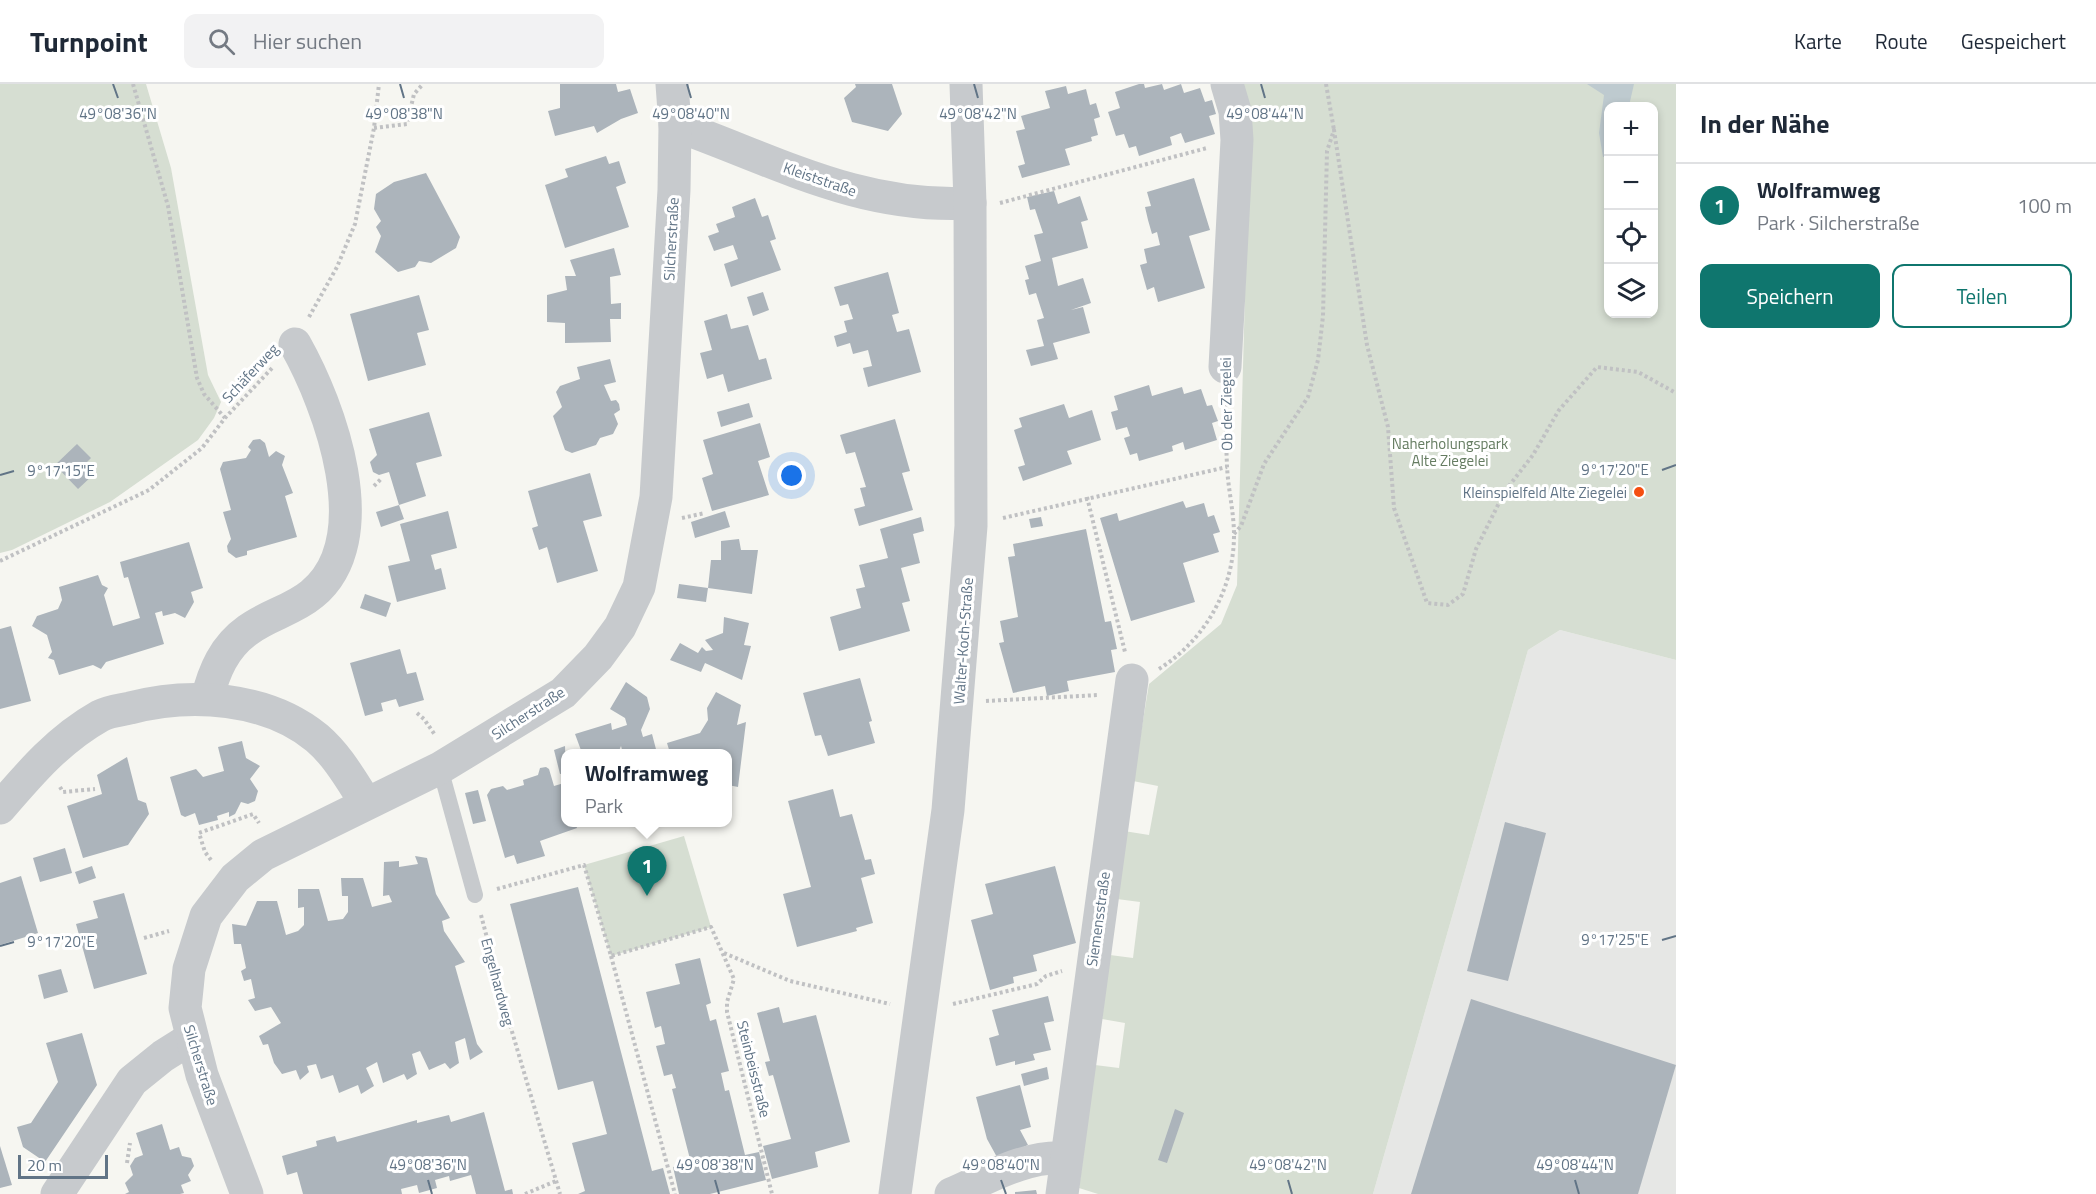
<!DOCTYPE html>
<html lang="de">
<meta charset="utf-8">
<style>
:root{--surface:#fff;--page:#f2f2f3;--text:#1f2937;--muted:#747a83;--line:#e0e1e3;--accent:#0f766e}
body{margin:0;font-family:"Titillium Web",sans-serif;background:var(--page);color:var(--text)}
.controls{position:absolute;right:18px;top:18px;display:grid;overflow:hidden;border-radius:12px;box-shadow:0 3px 9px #0003}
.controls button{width:54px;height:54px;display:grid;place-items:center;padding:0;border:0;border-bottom:2px solid var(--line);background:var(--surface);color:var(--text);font:30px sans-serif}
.scale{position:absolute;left:18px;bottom:15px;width:90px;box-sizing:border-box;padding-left:6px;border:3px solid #617486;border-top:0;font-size:16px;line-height:21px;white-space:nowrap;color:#617486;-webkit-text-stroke:4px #fff;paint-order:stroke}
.you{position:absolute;left:792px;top:392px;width:21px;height:21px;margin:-15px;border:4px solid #fff;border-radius:50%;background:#1a73e8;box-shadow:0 0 0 9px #1a73e833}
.badge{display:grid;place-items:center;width:39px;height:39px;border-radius:50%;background:var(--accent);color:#fff;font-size:20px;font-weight:700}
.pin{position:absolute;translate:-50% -50px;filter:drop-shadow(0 2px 3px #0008)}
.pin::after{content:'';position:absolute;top:32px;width:21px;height:18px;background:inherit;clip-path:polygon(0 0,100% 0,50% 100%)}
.popup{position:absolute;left:561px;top:665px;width:171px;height:78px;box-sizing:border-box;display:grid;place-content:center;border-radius:12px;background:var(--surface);filter:drop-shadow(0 2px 4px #0005);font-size:20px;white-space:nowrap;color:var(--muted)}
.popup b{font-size:22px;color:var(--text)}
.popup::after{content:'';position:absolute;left:50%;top:100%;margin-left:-12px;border:12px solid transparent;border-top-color:var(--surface)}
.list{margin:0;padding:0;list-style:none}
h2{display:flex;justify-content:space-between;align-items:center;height:78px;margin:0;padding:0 24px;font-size:26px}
h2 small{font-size:20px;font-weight:400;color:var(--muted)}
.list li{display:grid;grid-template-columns:39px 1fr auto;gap:18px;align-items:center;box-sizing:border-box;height:84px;padding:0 24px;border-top:2px solid var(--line)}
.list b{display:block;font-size:22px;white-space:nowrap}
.list p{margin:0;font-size:20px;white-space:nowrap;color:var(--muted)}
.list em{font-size:20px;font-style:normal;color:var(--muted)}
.actions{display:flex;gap:12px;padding:18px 24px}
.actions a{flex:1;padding:14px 0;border:2px solid var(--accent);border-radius:12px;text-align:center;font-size:21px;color:var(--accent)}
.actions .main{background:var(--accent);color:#fff}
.icon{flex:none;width:33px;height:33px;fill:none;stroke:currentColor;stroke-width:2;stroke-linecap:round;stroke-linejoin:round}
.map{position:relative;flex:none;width:1676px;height:1110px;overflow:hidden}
header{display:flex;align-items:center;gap:36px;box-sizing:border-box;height:84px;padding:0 30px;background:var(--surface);border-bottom:2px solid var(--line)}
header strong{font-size:28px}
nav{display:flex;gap:33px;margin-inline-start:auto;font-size:21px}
.search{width:420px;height:54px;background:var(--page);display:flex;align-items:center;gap:15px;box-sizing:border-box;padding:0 21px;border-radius:12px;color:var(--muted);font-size:22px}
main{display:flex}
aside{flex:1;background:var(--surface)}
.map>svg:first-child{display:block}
</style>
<header>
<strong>Turnpoint</strong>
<div class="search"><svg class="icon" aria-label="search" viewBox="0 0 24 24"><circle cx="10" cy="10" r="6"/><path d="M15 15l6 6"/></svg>Hier suchen</div>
<nav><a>Karte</a><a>Route</a><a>Gespeichert</a></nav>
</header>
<main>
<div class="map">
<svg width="1676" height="1110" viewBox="0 0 1676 1110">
<rect width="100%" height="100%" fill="#f6f6f1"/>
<polygon fill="#e6e7e5" points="1560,546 1676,576 1676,1110 1373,1110 1528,566"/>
<g fill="#d6ded2" fill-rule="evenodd">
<polygon points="0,0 146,0 171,84 208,291 221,318 214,334 198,356 110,418 12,466 0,469"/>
<path d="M1239,0H1676V576L1560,546L1528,566L1373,1110H1098L1079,1104L1095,981L1119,984L1125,939L1102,935L1110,871L1133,874L1140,818L1117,815L1124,747L1149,751L1158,702L1133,697L1149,600L1221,540L1237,501L1247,137ZM1608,22H1654V230H1608Z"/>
<polygon points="684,752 711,843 611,872 584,781"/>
</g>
<polygon fill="#becacf" points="1587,0 1634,0 1629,22 1608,22 1608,73 1603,73 1599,49 1604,11"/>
<g fill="#acb4bb">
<polygon points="560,0 616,0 618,8 630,5 638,29 621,35 597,49 594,42 555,52 548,27 560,24"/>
<polygon points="855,0 892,0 902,30 888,47 852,38 844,14 856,3"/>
<polygon points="1139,0 1144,0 1145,4 1162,0 1164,6 1181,0 1184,9 1200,4 1205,18 1212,16 1216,30 1209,32 1215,50 1185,59 1181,49 1170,53 1172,61 1139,72 1136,62 1129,64 1124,50 1116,52 1108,28 1120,24 1115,8"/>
<polygon points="1066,2 1068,10 1086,5 1090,21 1096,19 1100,33 1094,35 1098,51 1091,53 1092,57 1065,65 1070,81 1022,94 1018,82 1025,80 1016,47 1025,45 1021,32 1050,24 1045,7"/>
<polygon points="606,72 609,80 619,77 626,99 616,103 629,143 565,164 545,101 568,93 565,85"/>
<polygon points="426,89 460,153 456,164 431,179 419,177 415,183 398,188 375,168 381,152 376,143 381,137 374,125 376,110 394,98"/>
<polygon points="1194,94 1210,146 1189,152 1205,204 1158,218 1154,203 1147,206 1140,181 1147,179 1144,165 1160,161 1157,148 1152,150 1148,136 1145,123 1151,122 1147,108"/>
<polygon points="1054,107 1058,120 1080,112 1088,136 1081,138 1088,164 1052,174 1058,202 1083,194 1091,219 1071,226 1083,223 1090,249 1053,259 1058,275 1031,282 1026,266 1044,262 1037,236 1044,234 1036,209 1029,211 1025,196 1029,195 1025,182 1041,177 1034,151 1043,149 1035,125 1030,126 1027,113"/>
<polygon points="755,114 762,133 768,131 776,155 770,157 781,186 731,203 724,180 738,175 733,161 714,167 708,152 719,148 716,140 735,133 732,123"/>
<polygon points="614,164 621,191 610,193 611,220 621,219 621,235 610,235 611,258 565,259 565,239 547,238 547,211 567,206 565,192 576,192 570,176"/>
<polygon points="888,188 899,229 892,231 897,248 909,245 921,288 868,303 863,284 872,282 868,266 853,270 850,259 837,263 834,252 847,248 844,237 853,235 848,220 840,222 834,203"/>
<polygon points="763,208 769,226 753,232 747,213"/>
<polygon points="419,211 429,246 417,249 426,281 368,297 350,230"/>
<polygon points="727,230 731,245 748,241 759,276 766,274 772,295 728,308 723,290 707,295 700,269 712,266 704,237"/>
<polygon points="610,275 616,298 604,301 611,317 616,316 619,320 620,326 614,330 618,340 613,350 600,354 596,361 572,369 565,366 553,332 562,323 556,308 560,302 580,295 577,283"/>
<polygon points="1149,301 1152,312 1182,303 1184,310 1201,305 1207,322 1212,321 1218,337 1212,339 1217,356 1185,366 1183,358 1172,362 1173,367 1139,377 1137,369 1130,371 1124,354 1130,352 1127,343 1116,346 1111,328 1118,326 1114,312"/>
<polygon points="749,319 753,333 721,343 717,328"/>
<polygon points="1064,320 1069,334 1092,326 1101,356 1067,367 1072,380 1023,397 1018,383 1025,381 1014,346 1022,343 1019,334"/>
<polygon points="429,328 442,372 416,379 426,412 399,421 389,388 379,391 373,388 370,378 377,371 369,345"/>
<polygon points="895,335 910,387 902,389 913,426 859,442 854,425 865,422 860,404 866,403 855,368 846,370 840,351"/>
<polygon points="760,339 770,373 758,377 769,411 712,427 702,394 713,390 703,356"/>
<polygon points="260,355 265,359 269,373 276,367 285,372 282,381 293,409 285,412 297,453 247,467 247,471 236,474 228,468 227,462 231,455 223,428 231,426 220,385 223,378 246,374 251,366 248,363 253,356"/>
<polygon points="77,360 91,374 84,381 93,391 78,405 55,381"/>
<polygon points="590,389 602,432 583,437 598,487 557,499 547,463 539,466 532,444 538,442 528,407"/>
<polygon points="1183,417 1186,424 1204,419 1208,433 1214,431 1220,448 1213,450 1219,468 1183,479 1195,518 1131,537 1100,434 1117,429 1119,437"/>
<polygon points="399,421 404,435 381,443 376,428"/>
<polygon points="448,427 457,464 431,471 435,486 441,484 446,505 397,518 388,482 410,477 400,440"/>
<polygon points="725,427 730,443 695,454 691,438"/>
<polygon points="921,433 924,447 913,450 920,479 901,484 910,517 902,519 910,547 839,567 830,533 861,524 856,505 865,503 859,481 888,474 880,445"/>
<polygon points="1041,433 1043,442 1031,444 1029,435"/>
<polygon points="1086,445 1105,538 1111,537 1117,565 1111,566 1115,588 1067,597 1069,607 1047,612 1045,602 1013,609 999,559 1004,558 1000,537 1018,533 1008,473 1015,472 1013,460"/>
<polygon points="739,455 741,466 758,466 752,510 708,504 706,518 677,514 679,500 708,504 711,476 721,476 721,457"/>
<polygon points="189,458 203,504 191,508 194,518 185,534 175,529 163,532 162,527 155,529 164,560 106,578 101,585 93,581 59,591 54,576 48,574 52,568 47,551 32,542 37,532 58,525 62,516 59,503 98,491 102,501 108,504 104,511 113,542 140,534 128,493 124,494 120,478"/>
<polygon points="365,510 391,519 386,533 360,524"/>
<polygon points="724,533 749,539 744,561 751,562 742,596 705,579 701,588 670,576 680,559 698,569 702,563 706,567 713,566 705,556 723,549"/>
<polygon points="11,542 31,617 0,625 0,545"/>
<polygon points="400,565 407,590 416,588 424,616 399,623 396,615 381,619 383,627 365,632 350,579"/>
<polygon points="860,594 872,637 869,638 875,659 828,672 821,651 815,652 803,609"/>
<polygon points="626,598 647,613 650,625 641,646 643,653 652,650 657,669 623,669 621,662 618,669 582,669 575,650 611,639 612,646 627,641 625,634 610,625"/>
<polygon points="716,608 741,621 737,641 746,638 738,703 728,701 728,669 670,669 667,659 700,649 708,636 707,624"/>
<polygon points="242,657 246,674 260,682 250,695 258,707 255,717 248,720 241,718 235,730 229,733 229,728 217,732 218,736 199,741 195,729 185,733 181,731 170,693 196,685 203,693 224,687 218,663"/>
<polygon points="565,662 566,689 560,690 554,666"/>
<polygon points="127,673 138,716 146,719 149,730 128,761 83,774 67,722 102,710 97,691"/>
<polygon points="546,683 549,685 554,702 564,699 566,738 575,738 577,744 540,757 545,772 517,780 514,771 505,774 487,711 491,705 503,702 507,706 524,701 523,696 538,691 540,684"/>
<polygon points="833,705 840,733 852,730 865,776 871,775 875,790 861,794 873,839 856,844 857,847 797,863 783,810 811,803 788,717"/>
<polygon points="478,706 486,737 473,740 465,709"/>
<polygon points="1505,738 1546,749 1508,897 1467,887"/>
<polygon points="65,764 72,789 40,798 33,774"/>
<polygon points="415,772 427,774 436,810 450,834 442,837 444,847 465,878 455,882 477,960 483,968 470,976 465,954 455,958 459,979 450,985 445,979 429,986 420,967 412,970 417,990 407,996 404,990 383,999 377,978 366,984 374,1002 361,1010 358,1001 339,1009 333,991 321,995 316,980 307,982 309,988 300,996 296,986 282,990 274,979 268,960 263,961 259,952 281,939 271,923 255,927 248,916 255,914 251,895 244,897 241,887 246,884 241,860 234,860 232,840 246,842 257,817 277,817 286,851 298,847 304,841 304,823 298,824 298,805 319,805 328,837 343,835 348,828 348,812 342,812 341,794 363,794 372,823 392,818 389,811 383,812 384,778 399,777 399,783 418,780"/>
<polygon points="92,782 96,794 79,800 75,788"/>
<polygon points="1055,782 1076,859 1033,871 1037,887 1013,893 1014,899 990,906 971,836 993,830 985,800"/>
<polygon points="21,792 38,849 0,861 0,799"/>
<polygon points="578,803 652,1087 663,1084 670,1110 578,1110 585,1107 572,1059 607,1050 593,997 558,1006 510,820"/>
<polygon points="124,809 147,890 94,905 76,840 98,834 93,817"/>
<polygon points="700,874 711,919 706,921 710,937 716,935 729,987 721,989 725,1007 729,1006 745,1071 759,1068 766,1096 710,1110 679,1110 673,1083 691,1079 672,1005 676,1004 672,990 664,992 656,962 665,960 661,942 655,944 646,908 680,900 675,880"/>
<polygon points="61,885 68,908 44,915 38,891"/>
<polygon points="1048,912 1054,937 1044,939 1051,966 1033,970 1035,976 1015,981 1015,977 996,982 989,954 999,951 992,926"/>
<polygon points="1471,915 1676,981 1638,1110 1411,1110"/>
<polygon points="779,923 783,939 816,931 850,1058 815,1068 818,1083 772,1095 763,1062 791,1055 773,991 769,992 765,978 770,977 757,929"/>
<polygon points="82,949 97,1001 45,1078 23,1063 17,1043 31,1039 58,998 46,959"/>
<polygon points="1047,983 1049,995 1024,1002 1021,990"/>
<polygon points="1020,1001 1031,1043 1020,1046 1028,1061 998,1075 987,1055 976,1013"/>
<polygon points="1175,1025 1184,1029 1167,1079 1158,1076"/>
<polygon points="484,1028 505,1107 512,1105 513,1110 476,1110 471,1091 450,1097 449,1092 435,1096 437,1104 419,1109 417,1101 401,1105 402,1110 303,1110 297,1088 287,1091 282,1072 317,1062 316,1057 335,1052 337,1058 417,1036 417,1039 449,1031 451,1038"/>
<polygon points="162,1040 170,1066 179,1063 182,1072 191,1074 194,1082 188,1091 191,1097 181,1101 184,1109 180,1110 125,1110 129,1108 125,1099 133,1091 130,1082 135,1074 143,1071 136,1049"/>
<polygon points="0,1062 12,1101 0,1104"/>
<polygon points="1036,1106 1037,1110 1015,1110 1015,1108"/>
</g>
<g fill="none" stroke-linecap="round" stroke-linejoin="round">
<g stroke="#c0c1c3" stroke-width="4" stroke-dasharray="3 3" stroke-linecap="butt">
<polyline points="133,0 168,122 197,294 204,310 225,334"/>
<polyline points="1326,0 1334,46"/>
<polyline points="374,44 407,40 414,10 423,0"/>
<polyline points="1000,119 1207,64"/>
<polyline points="309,233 337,183 355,140 374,44 379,0"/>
<polyline points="374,402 382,394"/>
<polyline points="1087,413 1125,568"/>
<polyline points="682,434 705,429"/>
<polyline points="1003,434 1227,383"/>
<polyline points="1234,450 1241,442 1264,380 1308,313 1318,276 1323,232 1327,67 1334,46 1367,261 1388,343 1394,424 1427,519 1448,521 1463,510 1476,465 1505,407 1533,371 1559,326 1597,283 1638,288 1676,309"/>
<polyline points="0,477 149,406 202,364 225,334 273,283"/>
<path d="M1159,585C1205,556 1234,505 1234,451C1234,428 1228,405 1227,382C1226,360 1226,336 1225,314"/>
<polyline points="986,617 1099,611"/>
<polyline points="417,629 424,635 435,651"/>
<polyline points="60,703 63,708 95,705"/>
<polyline points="211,776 205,768 199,749 253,730 259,739"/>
<polyline points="497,805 584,781 611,872 711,843 734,895 727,918 727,928 772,1110"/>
<polyline points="481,831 508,934 560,1110"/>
<polyline points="144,854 169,847"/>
<polyline points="724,869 790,897 890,920"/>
<polyline points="611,872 675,1110"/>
<polyline points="953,920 1037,900 1046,892 1062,887"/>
<polyline points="127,1079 130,1059"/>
<polyline points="525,1110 556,1097"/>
</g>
<polyline stroke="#c7cacd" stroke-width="16" points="440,684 475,811"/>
<g stroke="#c7cacd" stroke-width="33">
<path d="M675,41C776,77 860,125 970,119"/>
<polyline points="1225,283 1237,56 1235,27 1227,0"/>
<path d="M207,615C214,587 224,563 248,546C268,531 293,526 312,510C379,455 330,322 295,260"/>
<path d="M0,724C30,689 59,655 100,632C109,627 121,626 130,624C191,608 267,613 317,654C338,672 351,696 366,719"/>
<polyline points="57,1110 132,997 163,972 190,955"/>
<polyline points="247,1110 202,991 185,924 189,885 206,832 235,794 263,771 440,684 563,609 598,573 620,543 639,503 656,413 674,106 675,41 672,0"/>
<polyline points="895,1110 948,726 971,442 970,119 966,0"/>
<path d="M951,1110C986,1095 1026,1071 1065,1074"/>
<polyline points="1062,1110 1132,596"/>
</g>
</g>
<path fill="none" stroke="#617486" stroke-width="2" d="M113,0L118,14M400,0L404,14M687,0L691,14M974,0L978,14M1261,0L1265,14M1662,386L1676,381M0,391L14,387M1662,856L1676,852M0,862L14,858M428,1096L432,1110M715,1096L719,1110M1001,1096L1006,1110M1288,1096L1292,1110M1575,1096L1579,1110"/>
<circle fill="#f54e11" stroke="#fff" stroke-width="2" cx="1639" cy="408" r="6"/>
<g text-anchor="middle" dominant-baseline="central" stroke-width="6" stroke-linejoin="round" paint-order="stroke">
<g font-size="15" fill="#617486" stroke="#fff">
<text transform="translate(820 95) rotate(19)">Kleiststraße</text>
<text transform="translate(671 155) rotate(-87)">Silcherstraße</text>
<text transform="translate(250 289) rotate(-47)">Schäferweg</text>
<text transform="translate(1226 320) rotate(-91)">Ob der Ziegelei</text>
<text transform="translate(963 557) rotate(-86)">Walter-Koch-Straße</text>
<text transform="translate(528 629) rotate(-33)">Silcherstraße</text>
<text transform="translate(1098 835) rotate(-82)">Siemensstraße</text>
<text transform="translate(498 898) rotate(75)">Engelhardweg</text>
<text transform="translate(201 981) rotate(73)">Silcherstraße</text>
<text transform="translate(754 985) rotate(76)">Steinbeisstraße</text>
</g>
<g font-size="15" fill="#657c61" stroke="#fff">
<text x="1450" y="359">Naherholungspark<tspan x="1450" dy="17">Alte Ziegelei</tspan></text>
</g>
<g font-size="15" fill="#617486" stroke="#fff" text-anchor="end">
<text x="1627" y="408">Kleinspielfeld Alte Ziegelei</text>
</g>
</g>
<g font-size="15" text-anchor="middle" fill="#617486" stroke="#fff" stroke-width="6" stroke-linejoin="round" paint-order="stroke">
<text x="118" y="35">49°08'36"N</text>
<text x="404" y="35">49°08'38"N</text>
<text x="691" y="35">49°08'40"N</text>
<text x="978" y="35">49°08'42"N</text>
<text x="1265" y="35">49°08'44"N</text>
<text x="1615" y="391">9°17'20"E</text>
<text x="61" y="392">9°17'15"E</text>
<text x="1615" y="861">9°17'25"E</text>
<text x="61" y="863">9°17'20"E</text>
<text x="428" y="1086">49°08'36"N</text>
<text x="715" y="1086">49°08'38"N</text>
<text x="1001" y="1086">49°08'40"N</text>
<text x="1288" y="1086">49°08'42"N</text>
<text x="1575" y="1086">49°08'44"N</text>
</g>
</svg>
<div class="controls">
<button>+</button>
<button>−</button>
<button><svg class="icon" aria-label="locate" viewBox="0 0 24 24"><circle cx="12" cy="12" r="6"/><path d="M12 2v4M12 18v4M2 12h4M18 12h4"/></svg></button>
<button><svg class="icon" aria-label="layers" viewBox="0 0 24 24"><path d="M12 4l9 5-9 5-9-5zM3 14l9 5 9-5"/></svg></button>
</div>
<div class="scale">20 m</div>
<div class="you"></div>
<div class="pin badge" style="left:647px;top:812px">1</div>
<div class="popup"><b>Wolframweg</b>Park</div>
</div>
<aside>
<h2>In der Nähe<small></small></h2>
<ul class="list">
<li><span class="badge">1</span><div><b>Wolframweg</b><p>Park · Silcherstraße</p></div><em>100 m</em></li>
</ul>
<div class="actions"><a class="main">Speichern</a><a>Teilen</a></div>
</aside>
</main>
